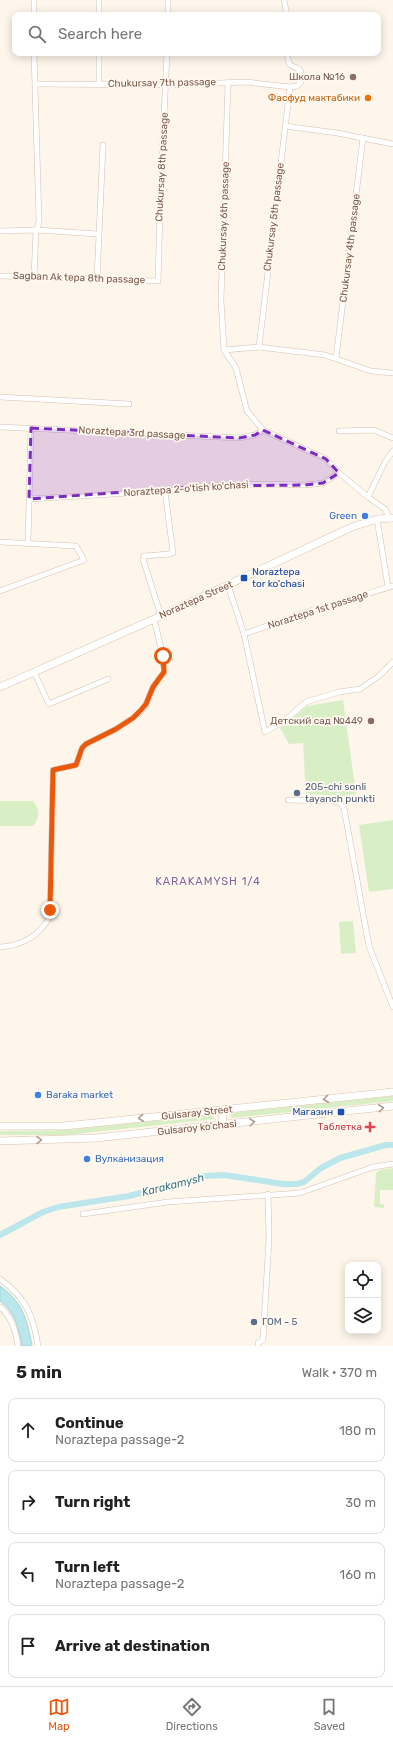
<!DOCTYPE html>
<meta charset="utf-8">
<style>
:root{--surface:#fff;--page:#f2f2f2;--text:#222;--muted:#767676;--line:#e0e0e0;--accent:#ea580c}
body{margin:0;font-family:Rubik,sans-serif;background:var(--page);color:var(--text)}
.controls{position:absolute;right:12px;bottom:12px;display:grid;overflow:hidden;border-radius:8px;box-shadow:0 2px 10px #0003}
.controls button{width:36px;height:36px;display:grid;place-items:center;padding:0;border:0;border-bottom:1px solid var(--line);background:var(--surface);color:var(--text);font:20px sans-serif}
.stop{position:absolute;width:12px;height:12px;margin:-9px;border:3px solid #ea580c;border-radius:50%;background:#fff}
.stop.end{background:#ea580c;border-color:#fff;box-shadow:0 1px 4px #0008}
.list{margin:0;padding:0;list-style:none}
h2{display:flex;justify-content:space-between;align-items:center;height:52px;margin:0;padding:0 16px;font-size:17px}
h2 small{font-size:13px;font-weight:400;color:var(--muted)}
.list li{display:grid;grid-template-columns:26px 1fr auto;gap:12px;align-items:center;box-sizing:border-box;height:64px;margin:0 8px 8px;padding:0 8px;border:1px solid var(--line);border-radius:8px}
.list b{display:block;font-size:15px;white-space:nowrap}
.list p{margin:0;font-size:13px;white-space:nowrap;color:var(--muted)}
.list em{font-size:13px;font-style:normal;color:var(--muted)}
.icon{flex:none;width:22px;height:22px;fill:none;stroke:currentColor;stroke-width:2;stroke-linecap:round;stroke-linejoin:round}
.map{position:relative;flex:none;width:393px;height:1346px;overflow:hidden}
.search{position:absolute;background:var(--surface);box-shadow:0 2px 10px #0003;left:12px;right:12px;top:12px;height:44px;display:flex;align-items:center;gap:10px;box-sizing:border-box;padding:0 14px;border-radius:8px;color:var(--muted);font-size:15px}
.sheet{height:340px;background:var(--surface)}
nav{display:flex;justify-content:space-around;align-items:center;box-sizing:border-box;height:56px;border-top:1px solid var(--line);background:var(--surface);font-size:11px;color:var(--muted)}
nav a{display:grid;justify-items:center;gap:2px}
nav .on{color:var(--accent)}
.map>svg:first-child{display:block}
</style>
<div class="map">
<svg width="393" height="1346" viewBox="0 0 393 1346">
<rect width="100%" height="100%" fill="#fef6ea"/>
<g fill="#d8efc6">
<polygon points="343,700 356,794 344,796 306,794 303,743 289,744 280,728 307,706"/>
<path d="M0,801H33C40,809 40,818 33,826H0Z"/>
<polygon points="393,820 393,889 369,892 359,825"/>
<polygon points="353,921 356,953 341,954 339,922"/>
<polygon points="393,1096 393,1101 232,1118 230,1116 231,1113"/>
<polygon points="213,1115 214,1119 67,1135 0,1135 0,1131 68,1130"/>
<polygon points="393,1168 393,1190 380,1190 380,1204 384,1204 384,1208 374,1207 376,1173 380,1170"/>
</g>
<path fill="#bbe6eb" stroke="#a0d6de" d="M0,1286C23,1302 27,1320 32,1346H22C19,1329 15,1312 0,1301Z"/>
<g fill="none" stroke-linecap="round" stroke-linejoin="round">
<polyline stroke="#bbe6eb" stroke-width="6" points="0,1235 43,1212 58,1207 129,1196 205,1176 224,1175 283,1184 297,1184 304,1182 321,1168 340,1158 386,1145 393,1145"/>
<defs>
<g id="street">
<polyline points="34,0 34,15"/>
<polyline points="99,0 99,15"/>
<polyline points="284,0 287,15"/>
<polyline points="168,15 168,0"/>
<polyline points="99,53 99,84"/>
<polyline points="228,83 221,300 224,350 236,368 247,411 263,430 326,459 339,473 368,497 385,509 389,517"/>
<path d="M35,84L166,85L246,82L290,87L297,86L301,82C303,66 299,71 289,64L287,53"/>
<polyline points="285,126 337,133 393,144"/>
<polyline points="0,231 36,230 98,234"/>
<polyline points="0,276 158,281 161,179 167,53"/>
<polyline points="34,277 36,230 38,226 39,221 34,53"/>
<polyline points="97,280 103,145"/>
<polyline points="259,347 290,87"/>
<polyline points="224,350 259,347 325,355 371,371 393,373"/>
<polyline points="336,358 363,138"/>
<polyline points="0,397 129,404"/>
<polyline points="0,427 239,438 255,435 263,430"/>
<polyline points="339,431 374,430 393,438"/>
<polyline points="368,497 385,462 393,451"/>
<polyline points="29,499 165,491 207,486 266,484 305,485 323,483 339,473"/>
<polyline points="377,519 388,587"/>
<polyline points="0,542 76,546 84,560 0,591"/>
<polyline points="28,543 31,428"/>
<polyline points="228,585 244,634 265,732 284,721 306,702 339,692 360,689 379,676 393,662"/>
<polyline points="161,616 143,559 144,556 170,554 173,553 165,491"/>
<polyline points="244,634 313,610 393,586"/>
<polyline points="34,672 49,704 108,679"/>
<polyline points="288,800 335,801 340,803 344,808 369,946 393,1007"/>
<path d="M0,947C22,946 39,935 50,917L53,770L76,765L82,748L86,744L116,729L133,718L141,711L146,704L153,687L164,672L163,656L154,619"/>
<polyline points="83,1214 168,1202 300,1193 373,1167 393,1164"/>
<path d="M0,1279C25,1296 34,1317 38,1346"/>
<path d="M0,1307C12,1317 16,1331 18,1346"/>
<polyline points="258,1346 258,1343 263,1340 269,1239 268,1194"/>
</g>
<g id="secondary">
<polyline points="0,687 161,616 352,527 377,519 393,518"/>
<polyline points="222,1110 223,1125"/>
<polyline points="0,1126 63,1126 95,1123 393,1092"/>
<polyline points="0,1141 96,1138 393,1106"/>
</g>
</defs>
<use href="#street" stroke="#d5bfb0" stroke-width="6"/>
<use href="#secondary" stroke="#dbc1af" stroke-width="8"/>
<use href="#street" stroke="#fff" stroke-width="5"/>
<use href="#secondary" stroke="#fff" stroke-width="7"/>
</g>
<defs><path id="oneway-chevron" d="M-2-3.5L2.5 0L-2 3.5" fill="none" stroke-width="1.6" stroke-linecap="round" stroke-linejoin="round"/></defs>
<g stroke="#b19c92">
<use href="#oneway-chevron" transform="translate(326 1099) rotate(174)"/>
<use href="#oneway-chevron" transform="translate(381 1108) rotate(-6)"/>
<use href="#oneway-chevron" transform="translate(141 1118) rotate(174)"/>
<use href="#oneway-chevron" transform="translate(252 1122) rotate(-6)"/>
<use href="#oneway-chevron" transform="translate(39 1140) rotate(-1)"/>
</g>
<g fill="none" stroke-linecap="round" stroke-linejoin="round">
<polyline stroke="#ea580c" stroke-width="5" points="50,910 53,770 76,765 82,748 86,744 116,729 133,718 141,710 146,704 153,687 164,672 163,656"/>
</g>
<path fill="#7b2cbf" fill-opacity="0.2" stroke="#7b2cbf" stroke-width="3" stroke-dasharray="8 5" stroke-linejoin="round" d="M31,428L239,438L255,435L263,430L326,459L339,473L323,483L305,485L207,486L29,499Z"/>
<g fill="#8d6e63" stroke="#fff9f2" stroke-width="1.5">
<circle cx="353" cy="77" r="4"/>
<circle cx="371" cy="721" r="4"/>
</g>
<circle fill="#e8710a" stroke="#fff9f2" stroke-width="1.5" cx="368" cy="98" r="4"/>
<g fill="#3f7fe0" stroke="#fff9f2" stroke-width="1.5">
<circle cx="365" cy="516" r="4"/>
<circle cx="38" cy="1095" r="4"/>
<circle cx="87" cy="1159" r="4"/>
</g>
<g fill="#1a4fb4" stroke="#fff9f2" stroke-width="1.5">
<rect x="240" y="574" width="8" height="8" rx="2"/>
<rect x="337" y="1108" width="8" height="8" rx="2"/>
</g>
<g fill="#5c6f8a" stroke="#fff9f2" stroke-width="1.5">
<circle cx="297" cy="793" r="4"/>
<circle cx="254" cy="1322" r="4"/>
</g>
<path fill="#e0444e" stroke="#fff9f2" stroke-width="1.5" d="M368 1121h4v4h4v4h-4v4h-4v-4h-4v-4h4z"/>
<g text-anchor="middle" dominant-baseline="central" stroke-width="3.5" stroke-linejoin="round" paint-order="stroke">
<g font-size="10" fill="#785e54" stroke="#fff9f2" text-anchor="end">
<text x="345" y="77">Школа №16</text>
<text x="363" y="721">Детский сад №449</text>
</g>
<g font-size="10" fill="#7d5a49" stroke="#fff9f2">
<text transform="translate(162 83) rotate(-1)">Chukursay 7th passage</text>
<text transform="translate(162 167) rotate(-87)">Chukursay 8th passage</text>
<text transform="translate(224 216) rotate(-88)">Chukursay 6th passage</text>
<text transform="translate(274 217) rotate(-83)">Chukursay 5th passage</text>
<text transform="translate(350 248) rotate(-83)">Chukursay 4th passage</text>
<text transform="translate(79 278) rotate(2)">Sagban Ak tepa 8th passage</text>
<text transform="translate(132 433) rotate(3)">Noraztepa 3rd passage</text>
<text transform="translate(186 489) rotate(-4)">Noraztepa 2-o'tish ko'chasi</text>
<text transform="translate(196 600) rotate(-24)">Noraztepa Street</text>
<text transform="translate(318 610) rotate(-18)">Noraztepa 1st passage</text>
<text transform="translate(197 1113) rotate(-6)">Gulsaray Street</text>
<text transform="translate(197 1128) rotate(-6)">Gulsaroy ko'chasi</text>
</g>
<g font-size="10" fill="#c56008" stroke="#fff9f2" text-anchor="end">
<text x="360" y="98">Фасфуд мактабики</text>
</g>
<g font-size="10" fill="#366cbe" stroke="#fff9f2" text-anchor="start">
<text x="357" y="516" text-anchor="end">Green</text>
<text x="46" y="1095">Baraka market</text>
<text x="95" y="1159">Вулканизация</text>
</g>
<g font-size="10" fill="#164399" stroke="#fff9f2" text-anchor="start">
<text x="252" y="572">Noraztepa<tspan x="252" dy="12">tor ko'chasi</tspan></text>
<text x="333" y="1112" text-anchor="end">Магазин</text>
</g>
<g font-size="10" fill="#4e5e75" stroke="#fff9f2" text-anchor="start">
<text x="305" y="787">205-chi sonli<tspan x="305" dy="12">tayanch punkti</tspan></text>
<text x="262" y="1322">ГОМ - 5</text>
</g>
<g font-size="10" fill="#be3a42" stroke="#fff9f2" text-anchor="end">
<text x="362" y="1127">Таблетка</text>
</g>
<g font-size="11" letter-spacing="1" fill="#846299" stroke="#fff9f2">
<text x="208" y="881">KARAKAMYSH 1/4</text>
</g>
<g font-size="11" font-style="italic" fill="#3a7983" stroke="#fff9f2">
<text transform="translate(173 1185) rotate(-14)">Karakamysh</text>
</g>
</g>
</svg>
<div class="controls">
<button><svg class="icon" aria-label="locate" viewBox="0 0 24 24"><circle cx="12" cy="12" r="6"/><path d="M12 2v4M12 18v4M2 12h4M18 12h4"/></svg></button>
<button><svg class="icon" aria-label="layers" viewBox="0 0 24 24"><path d="M12 4l9 5-9 5-9-5zM3 14l9 5 9-5"/></svg></button>
</div>
<div class="stop" style="left:163px;top:656px"></div>
<div class="stop end" style="left:50px;top:910px"></div>
<div class="search"><svg class="icon" aria-label="search" viewBox="0 0 24 24"><circle cx="10" cy="10" r="6"/><path d="M15 15l6 6"/></svg>Search here</div>
</div>
<section class="sheet">
<h2>5 min<small>Walk · 370 m</small></h2>
<ul class="list">
<li><svg class="icon" aria-label="ahead" viewBox="0 0 24 24"><path d="M12 20V5M6 11l6-6 6 6"/></svg><div><b>Continue</b><p>Noraztepa passage-2</p></div><em>180 m</em></li>
<li><svg class="icon" aria-label="right" viewBox="0 0 24 24"><path d="M7 20v-9h11M14 6l5 5-5 5"/></svg><div><b>Turn right</b></div><em>30 m</em></li>
<li><svg class="icon" aria-label="left" viewBox="0 0 24 24"><path d="M17 20v-9H6M10 6l-5 5 5 5"/></svg><div><b>Turn left</b><p>Noraztepa passage-2</p></div><em>160 m</em></li>
<li><svg class="icon" aria-label="arrive" viewBox="0 0 24 24"><path d="M6 21V4h12l-3 4 3 4H6"/></svg><div><b>Arrive at destination</b></div></li>
</ul>
</section>
<nav>
<a class="on"><svg class="icon" aria-label="map" viewBox="0 0 24 24"><path d="M3 6l6-2 6 2 6-2v14l-6 2-6-2-6 2zM9 4v14M15 6v14"/></svg>Map</a>
<a><svg class="icon" aria-label="directions" viewBox="0 0 24 24"><path d="M12 3l9 9-9 9-9-9zM9 14v-3h6M13 9l2 2-2 2"/></svg>Directions</a>
<a><svg class="icon" aria-label="saved" viewBox="0 0 24 24"><path d="M7 4h10v16l-5-4-5 4z"/></svg>Saved</a>
</nav>
